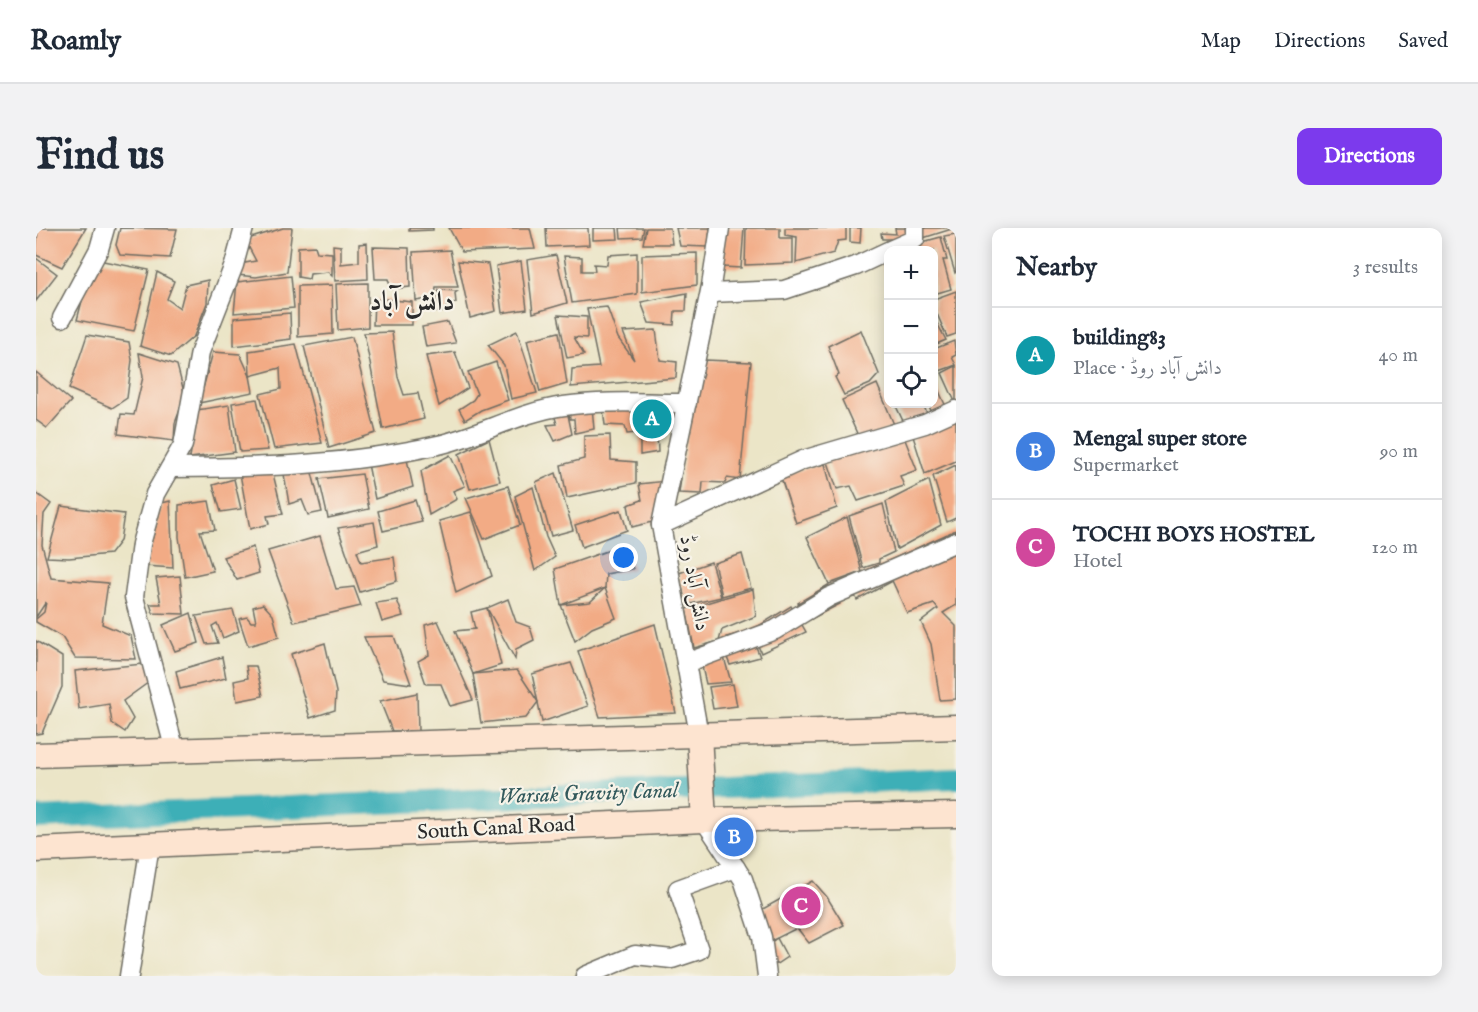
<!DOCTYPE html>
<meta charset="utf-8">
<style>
:root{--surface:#fff;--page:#f2f2f3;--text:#1f2937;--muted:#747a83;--line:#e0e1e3;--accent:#7c3aed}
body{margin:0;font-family:"IM FELL English",Amiri,serif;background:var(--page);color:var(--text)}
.controls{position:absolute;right:18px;top:18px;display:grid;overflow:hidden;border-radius:12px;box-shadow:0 3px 15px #0003}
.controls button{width:54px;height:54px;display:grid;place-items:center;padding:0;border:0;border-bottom:2px solid var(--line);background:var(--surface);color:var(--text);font:30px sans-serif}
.you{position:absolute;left:588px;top:330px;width:21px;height:21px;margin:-15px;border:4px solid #fff;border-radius:50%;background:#1a73e8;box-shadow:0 0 0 9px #1a73e833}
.badge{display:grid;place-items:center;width:39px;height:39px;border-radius:50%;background:var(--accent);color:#fff;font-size:20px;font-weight:700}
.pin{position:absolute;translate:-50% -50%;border:3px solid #fff;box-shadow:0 2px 6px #0006}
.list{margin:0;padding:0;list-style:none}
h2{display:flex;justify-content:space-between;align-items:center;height:78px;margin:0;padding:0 24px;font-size:26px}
h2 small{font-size:20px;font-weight:400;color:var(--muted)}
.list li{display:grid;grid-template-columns:39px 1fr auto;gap:18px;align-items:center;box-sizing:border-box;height:96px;padding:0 24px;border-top:2px solid var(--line)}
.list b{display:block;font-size:22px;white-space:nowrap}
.list p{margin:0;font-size:20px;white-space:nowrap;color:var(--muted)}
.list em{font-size:20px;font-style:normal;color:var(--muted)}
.icon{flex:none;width:33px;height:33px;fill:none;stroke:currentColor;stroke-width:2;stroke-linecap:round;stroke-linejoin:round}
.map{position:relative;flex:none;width:920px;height:748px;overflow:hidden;border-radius:12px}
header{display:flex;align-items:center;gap:36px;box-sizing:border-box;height:84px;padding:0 30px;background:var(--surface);border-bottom:2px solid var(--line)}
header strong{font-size:28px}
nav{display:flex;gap:33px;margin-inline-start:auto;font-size:21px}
.intro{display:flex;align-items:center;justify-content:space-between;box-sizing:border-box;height:144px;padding:0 36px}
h1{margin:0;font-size:42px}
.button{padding:15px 27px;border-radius:12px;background:var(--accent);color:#fff;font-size:21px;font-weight:700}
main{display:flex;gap:36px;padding:0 36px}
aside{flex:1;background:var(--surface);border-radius:12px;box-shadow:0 3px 15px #0003}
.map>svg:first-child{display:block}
</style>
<header>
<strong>Roamly</strong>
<nav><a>Map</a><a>Directions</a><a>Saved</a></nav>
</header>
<div class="intro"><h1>Find us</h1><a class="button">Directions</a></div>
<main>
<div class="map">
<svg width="920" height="748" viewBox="0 0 920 748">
<rect width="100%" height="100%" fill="#f7f3e8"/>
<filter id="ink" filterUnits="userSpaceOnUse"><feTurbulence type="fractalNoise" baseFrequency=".0167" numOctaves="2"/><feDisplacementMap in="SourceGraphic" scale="12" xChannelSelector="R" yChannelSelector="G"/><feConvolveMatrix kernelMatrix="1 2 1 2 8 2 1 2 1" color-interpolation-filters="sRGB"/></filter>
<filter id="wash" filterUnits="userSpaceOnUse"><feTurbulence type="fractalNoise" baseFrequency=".008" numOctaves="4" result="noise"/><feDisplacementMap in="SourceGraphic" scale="24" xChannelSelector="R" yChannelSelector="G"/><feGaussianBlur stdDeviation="1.35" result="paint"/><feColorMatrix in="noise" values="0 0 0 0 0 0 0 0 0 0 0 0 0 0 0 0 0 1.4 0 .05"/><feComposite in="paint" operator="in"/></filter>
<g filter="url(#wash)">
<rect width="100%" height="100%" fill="#ebe5c7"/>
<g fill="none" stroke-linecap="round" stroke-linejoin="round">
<polyline stroke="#3eafb7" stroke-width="22" points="0,590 920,550"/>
</g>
<g id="blocks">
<g fill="#f2ab85">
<polygon points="2,0 50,0 26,39 0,27"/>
<polygon points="84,0 141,1 134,30 84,27 80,17"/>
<polygon points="247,0 256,0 251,44 220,49 201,47 204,36 220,33 209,12"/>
<polygon points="373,0 397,0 397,2 373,3"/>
<polygon points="413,0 494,0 499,21 426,24"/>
<polygon points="510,0 552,0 553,17 511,19"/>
<polygon points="557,0 581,0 582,11 557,12"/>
<polygon points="584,0 608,0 606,9 585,10"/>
<polygon points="610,0 634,0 636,16 607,16"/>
<polygon points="640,0 674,0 672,19 644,18"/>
<polygon points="687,0 708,0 705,40 687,39"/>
<polygon points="710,0 744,0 744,10 757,10 757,35 709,37"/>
<polygon points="749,0 810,0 810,12 802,13 798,25 760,35 761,9 749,7"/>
<polygon points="814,0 825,0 824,15 814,14"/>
<polygon points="859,0 874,0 875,11 846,11 845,5 860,6"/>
<polygon points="883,0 919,0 884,11"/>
<polygon points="920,6 920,44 919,45 908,8"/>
<polygon points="905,9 911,32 907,32 915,61 898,66 898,22 881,22 879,16"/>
<polygon points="331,15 332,51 299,53 297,17 305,18 305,36 323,34 323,16"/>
<polygon points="279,18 281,24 296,25 296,48 292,44 274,46 273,51 262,49 262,19"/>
<polygon points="337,19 373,20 374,59 355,61 352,51 339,51"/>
<polygon points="414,22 422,59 400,59 399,70 380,73 377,24"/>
<polygon points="601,25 601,66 536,75 528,28 546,29 546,43 559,43 558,36 571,37 572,27"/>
<polygon points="661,25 661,57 606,64 606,27"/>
<polygon points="852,25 852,54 844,27"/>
<polygon points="520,27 531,75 497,85 491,32"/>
<polygon points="0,30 21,46 0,73"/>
<polygon points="57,31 113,42 98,103 41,92"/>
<polygon points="422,33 452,36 460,83 434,90"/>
<polygon points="485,33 491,81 466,85 460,38"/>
<polygon points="121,44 138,53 131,71 144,80 150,57 172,52 171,75 158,108 135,128 104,118"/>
<polygon points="255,48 258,80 198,85 201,54"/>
<polygon points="332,55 332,99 302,102 300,56"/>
<polygon points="296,57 297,106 262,109 262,58"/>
<polygon points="403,62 422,63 419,65 420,75 411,76 411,84 394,84 394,75 401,74"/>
<polygon points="920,63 920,106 911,109 898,79 898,71"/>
<polygon points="651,65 650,83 639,83 638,97 613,95 605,74"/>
<polygon points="348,71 376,74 376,97 337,97 338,72"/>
<polygon points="571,79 582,110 598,132 587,104 620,102 624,132 641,134 640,150 535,159 536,141 563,139 551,81"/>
<polygon points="254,85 255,111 198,118 198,90"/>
<polygon points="522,87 551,89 551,110 538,109 548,127 531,130"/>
<polygon points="900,93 910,112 898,117 898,94"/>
<polygon points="412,94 420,115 390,119 386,99"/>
<polygon points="825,102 843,146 834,156 808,167 799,149 803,147 792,118"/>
<polygon points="481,103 501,165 475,171 468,137 452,117"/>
<polygon points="356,104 362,149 368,167 382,165 388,191 347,201 328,105"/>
<polygon points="523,104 531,156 504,164 491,112"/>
<polygon points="51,107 93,114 96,132 91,170 76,180 33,161"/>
<polygon points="316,109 340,205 293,220 268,118"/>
<polygon points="918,113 920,127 916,129 920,137 898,145 898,121"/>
<polygon points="260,116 286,215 238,221 224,166 245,161 244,140 214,148 213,123"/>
<polygon points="177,124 204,126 214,148 217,164 163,175"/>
<polygon points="419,124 432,160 403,178 390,128"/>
<polygon points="103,125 141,137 149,168 139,195 138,213 82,206 85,186 98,187 107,149"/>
<polygon points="669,132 715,134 704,252 691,250 689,255 667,254 666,266 643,265 654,185"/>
<polygon points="460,134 472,172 445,182 429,192 423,181 437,172 441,166 432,144"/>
<polygon points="920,138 920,176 906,145"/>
<polygon points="0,144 35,173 11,200 0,192"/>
<polygon points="898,152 911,181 897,187 892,176 898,176"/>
<polygon points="841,156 859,199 824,212 806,172"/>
<polygon points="221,171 232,222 204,224 196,175"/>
<polygon points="611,175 630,177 630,196 602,201 600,186 611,186"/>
<polygon points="859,176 887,176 892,188 868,195"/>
<polygon points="193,177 199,224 154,230 161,182"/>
<polygon points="556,179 558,201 539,205 538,191 534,191 533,180"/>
<polygon points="596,179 600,205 591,206 589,198 569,197 567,181"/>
<polygon points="531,182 536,206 519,213 511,197 521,196 517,183"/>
<polygon points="920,182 920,233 889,246 875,202"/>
<polygon points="621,204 622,224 604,227 604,205"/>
<polygon points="866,204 881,242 864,248 868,258 822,273 815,258 801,261 791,231"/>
<polygon points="574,207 575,232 600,234 600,255 531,270 525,237 548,231 548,208"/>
<polygon points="453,211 464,253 434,261 423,226"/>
<polygon points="370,227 377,259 339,271 332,236"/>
<polygon points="414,227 429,258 417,263 421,271 393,287 385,243"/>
<polygon points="789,236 801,280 760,295 744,247"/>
<polygon points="920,237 920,290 911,294 897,248"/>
<polygon points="275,241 286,284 272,287 266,272 253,276 248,246"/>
<polygon points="236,242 247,286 231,288 233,296 214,301 204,246"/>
<polygon points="520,245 537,302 515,308 500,254"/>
<polygon points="326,246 333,281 292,290 283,251"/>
<polygon points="198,251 205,281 185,284 177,257"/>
<polygon points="893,252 905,297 861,321 850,274"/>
<polygon points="630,253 624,292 596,299 592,277 606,272 603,256"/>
<polygon points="472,258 484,297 448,311 430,270"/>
<polygon points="497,259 510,309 519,329 499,343 479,268"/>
<polygon points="0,265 15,276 8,286 6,317 15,350 72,355 66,396 95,408 100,431 39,430 26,409 0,394 0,391 8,384 10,374 0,389"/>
<polygon points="379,272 386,294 347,303 342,283"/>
<polygon points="134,273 137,340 109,338 126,275"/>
<polygon points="173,273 179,302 164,303 177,343 149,349 143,309 143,277"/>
<polygon points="847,276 858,324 843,331 843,335 827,340 813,288"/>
<polygon points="25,278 88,286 84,313 74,326 33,330 11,329"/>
<polygon points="585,282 591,302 546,319 539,297"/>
<polygon points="435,284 456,348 420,365 403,293"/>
<polygon points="811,289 826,344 793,356 771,309"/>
<polygon points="338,294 342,317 321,323 325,334 358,329 361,353 324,364 302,300"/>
<polygon points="920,302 920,377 907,385 920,398 920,471 904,472 895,416 885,394 902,381 898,376 871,385 848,335"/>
<polygon points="284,308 300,361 318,359 325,378 258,394 232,323"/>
<polygon points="588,317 597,341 570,346 569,360 525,377 519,341"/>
<polygon points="217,319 223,345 201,352 187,329"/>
<polygon points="706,326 715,360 686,368 678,335"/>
<polygon points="675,334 685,369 650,377 643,345"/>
<polygon points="846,337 855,354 821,372 813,354"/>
<polygon points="144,348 148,386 117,385 114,376 125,376 120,350"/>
<polygon points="792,357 804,376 773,392 762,375"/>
<polygon points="569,360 580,390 556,400 539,413 525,377 554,374"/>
<polygon points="717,361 720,388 686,402 683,413 658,420 650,381"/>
<polygon points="472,371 480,394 494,399 498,412 480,421 479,431 451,380"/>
<polygon points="361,372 367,388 346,394 340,375"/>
<polygon points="227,376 237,387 243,409 212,418 203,391 211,389 215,394 220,394 217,379"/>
<polygon points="755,378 770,404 725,425 716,402"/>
<polygon points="451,380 465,437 437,446 419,403 439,401 435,384"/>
<polygon points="197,382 203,403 187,410 181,395 176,398 182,415 170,416 160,388"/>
<polygon points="155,385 163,415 139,423 127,397"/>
<polygon points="402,393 437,472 414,478 405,456 390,456 382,433 393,427 389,397"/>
<polygon points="619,396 640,485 564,489 542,423"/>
<polygon points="714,403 724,429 694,437 690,427 694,425 690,409"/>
<polygon points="358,408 375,456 347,452 328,409"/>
<polygon points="0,413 26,429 26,459 6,505 0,506"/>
<polygon points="289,415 300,464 299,482 274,490 255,426"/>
<polygon points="662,422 687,426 695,454 670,456"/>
<polygon points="186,429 190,450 144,461 140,443"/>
<polygon points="116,435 120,449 87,473 97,491 89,504 76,495 73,476 43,481 39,443"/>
<polygon points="535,435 552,478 506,494 496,446"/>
<polygon points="210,438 220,438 227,468 201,473 198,453 212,450"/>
<polygon points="481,442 502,474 490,490 445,495 437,446"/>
<polygon points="697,456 701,478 677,481 673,459"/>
<polygon points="381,465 382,503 356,503 344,473"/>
<polygon points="701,597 704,615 695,617 691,598"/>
<polygon points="777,653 791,669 808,697 773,715 761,700 741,710 751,729 736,739 730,718 741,710 727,717 718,686"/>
</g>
</g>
</g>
<g filter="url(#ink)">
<use href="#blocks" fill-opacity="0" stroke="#6e6c62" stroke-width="1.5"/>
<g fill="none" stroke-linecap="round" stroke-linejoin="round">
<defs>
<g id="street">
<polyline points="854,22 879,11 879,0"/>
<polyline points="674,65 748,62 820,38 852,23"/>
<polyline points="26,90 63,21 69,0"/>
<path d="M134,240C223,240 314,237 402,217C445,207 484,184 528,178C567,172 611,175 651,175"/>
<polyline points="625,297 767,232 889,196 920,182"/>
<polyline points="650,435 739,402 793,369 920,314"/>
<polyline points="663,507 625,297 675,58 684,0"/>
<polyline points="139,523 98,369 105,316 119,266 147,217 164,124 198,37 208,0"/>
<polyline points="668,592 707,651 726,709 731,748"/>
<polyline points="93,748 114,617"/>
<polyline points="549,748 599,727 636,731 663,722 642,661 700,640"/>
</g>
<g id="secondary">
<polyline points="663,507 668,592"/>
<polyline points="0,527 920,499"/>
<polyline points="0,622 668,592 920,587"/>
</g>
</defs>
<use href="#street" stroke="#6e6c62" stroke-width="21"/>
<use href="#secondary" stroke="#6e6c62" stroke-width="27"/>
<use href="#street" stroke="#fff" stroke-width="18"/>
<use href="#secondary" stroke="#fde4d0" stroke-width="24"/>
</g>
</g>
<g text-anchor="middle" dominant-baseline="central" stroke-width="4.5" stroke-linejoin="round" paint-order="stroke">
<g font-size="21" fill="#2b2b2b" stroke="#f7f3e8">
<text transform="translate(658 355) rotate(80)">دانش آباد روڈ</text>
<text transform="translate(460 601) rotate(-3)">South Canal Road</text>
</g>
<g font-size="22" font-style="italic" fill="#32595c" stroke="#f7f3e8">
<text transform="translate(552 566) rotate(-2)">Warsak Gravity Canal</text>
</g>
<g font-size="27" font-weight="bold" fill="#2b2b2b" stroke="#f7f3e8">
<text x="376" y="75">دانش آباد</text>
</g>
</g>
</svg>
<div class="controls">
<button>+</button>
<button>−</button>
<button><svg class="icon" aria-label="locate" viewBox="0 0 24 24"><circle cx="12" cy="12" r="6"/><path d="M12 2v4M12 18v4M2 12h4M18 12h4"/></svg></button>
</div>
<div class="you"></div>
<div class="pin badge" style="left:616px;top:191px;background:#0f9aa8">A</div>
<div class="pin badge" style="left:698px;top:609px;background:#3f7fe0">B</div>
<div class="pin badge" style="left:765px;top:678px;background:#d1479c">C</div>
</div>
<aside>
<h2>Nearby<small>3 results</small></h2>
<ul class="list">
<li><span class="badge" style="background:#0f9aa8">A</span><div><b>building83</b><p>Place · دانش آباد روڈ</p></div><em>40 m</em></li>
<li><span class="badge" style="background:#3f7fe0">B</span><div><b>Mengal super store</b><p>Supermarket</p></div><em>90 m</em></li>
<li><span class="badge" style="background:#d1479c">C</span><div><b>TOCHI BOYS HOSTEL</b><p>Hotel</p></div><em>120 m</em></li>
</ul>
</aside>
</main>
